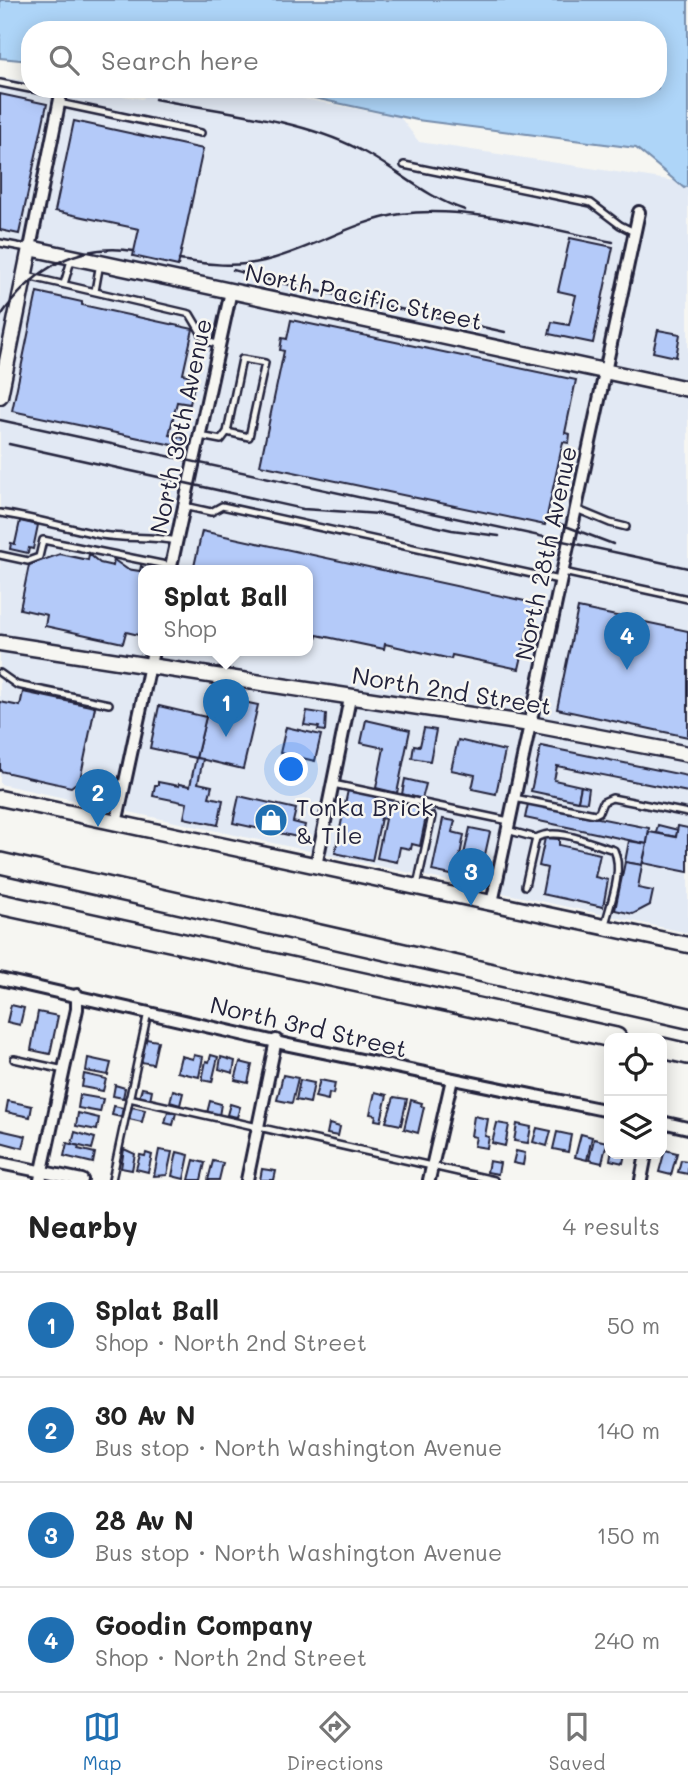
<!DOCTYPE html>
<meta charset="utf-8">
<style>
:root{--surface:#fff;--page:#f6f6f6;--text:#222;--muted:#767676;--line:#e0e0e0;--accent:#1f6fb2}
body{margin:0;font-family:Mali,sans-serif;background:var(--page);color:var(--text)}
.controls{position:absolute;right:21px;bottom:21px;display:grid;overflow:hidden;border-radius:14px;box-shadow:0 4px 18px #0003}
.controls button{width:63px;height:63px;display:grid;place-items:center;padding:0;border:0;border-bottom:2px solid var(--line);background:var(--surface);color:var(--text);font:35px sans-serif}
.you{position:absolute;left:292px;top:770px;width:24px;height:24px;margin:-18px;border:5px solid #fff;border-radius:50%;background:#1a73e8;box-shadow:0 0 0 10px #1a73e833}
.badge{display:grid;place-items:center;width:46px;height:46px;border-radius:50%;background:var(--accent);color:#fff;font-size:23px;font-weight:700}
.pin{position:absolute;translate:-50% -58px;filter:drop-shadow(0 2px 4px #0008)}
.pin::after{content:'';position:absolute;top:37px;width:24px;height:21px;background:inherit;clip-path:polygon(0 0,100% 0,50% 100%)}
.popup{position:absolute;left:138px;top:565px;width:175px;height:91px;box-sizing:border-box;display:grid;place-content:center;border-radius:14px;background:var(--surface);filter:drop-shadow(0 2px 5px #0005);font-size:23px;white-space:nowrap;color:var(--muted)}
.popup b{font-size:26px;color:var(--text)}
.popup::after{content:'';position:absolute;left:50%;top:100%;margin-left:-14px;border:14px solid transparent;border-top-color:var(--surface)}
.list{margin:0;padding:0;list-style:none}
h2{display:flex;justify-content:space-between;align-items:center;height:91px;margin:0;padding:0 28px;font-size:30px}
h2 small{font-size:23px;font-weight:400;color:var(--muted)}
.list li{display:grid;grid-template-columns:46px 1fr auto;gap:21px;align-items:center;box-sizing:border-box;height:105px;padding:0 28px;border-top:2px solid var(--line)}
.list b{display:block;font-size:26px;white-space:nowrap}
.list p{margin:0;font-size:23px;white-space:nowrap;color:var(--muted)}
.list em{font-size:23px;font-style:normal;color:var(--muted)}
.icon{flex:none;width:38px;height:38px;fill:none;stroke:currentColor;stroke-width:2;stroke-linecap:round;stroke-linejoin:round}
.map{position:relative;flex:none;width:688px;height:1180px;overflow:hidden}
.search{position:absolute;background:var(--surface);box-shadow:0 4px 18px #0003;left:21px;right:21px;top:21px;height:77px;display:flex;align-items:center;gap:18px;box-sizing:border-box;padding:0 24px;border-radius:28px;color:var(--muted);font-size:26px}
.sheet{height:511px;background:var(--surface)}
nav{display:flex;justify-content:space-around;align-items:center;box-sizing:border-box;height:98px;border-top:2px solid var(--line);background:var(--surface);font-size:19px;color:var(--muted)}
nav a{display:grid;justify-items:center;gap:4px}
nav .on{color:var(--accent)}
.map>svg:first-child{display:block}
</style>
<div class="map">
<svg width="688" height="1180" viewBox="0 0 688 1180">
<rect width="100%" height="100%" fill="#f6f6f2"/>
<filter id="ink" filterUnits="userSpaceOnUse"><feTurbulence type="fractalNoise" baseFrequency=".0143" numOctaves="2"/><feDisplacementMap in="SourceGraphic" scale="14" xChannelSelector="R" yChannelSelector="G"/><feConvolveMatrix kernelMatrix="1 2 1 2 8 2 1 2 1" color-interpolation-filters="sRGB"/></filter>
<g filter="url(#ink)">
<path fill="#e2e9f4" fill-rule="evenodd" d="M0,77L30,82V89H79L142,99L154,89H251L400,117L419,142L688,183V933L0,784ZM144,571H308V651H144Z"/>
<polygon fill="#aed5f8" stroke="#768dac" stroke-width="2" points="0,0 688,0 688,186 684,188 636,148 417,120 272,89 658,89 658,30 30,30 30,61 0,58"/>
<g fill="#b4caf9" stroke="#22223b" stroke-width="2">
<polygon points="0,94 47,104 19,234 0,230"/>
<polygon points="74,121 203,149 178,266 133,256 139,229 55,211"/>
<polygon points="570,238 613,247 593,343 549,334 552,322 569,325 576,295 558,291"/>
<polygon points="37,292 82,302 82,305 193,329 183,374 196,377 190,404 177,402 169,435 184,438 182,447 12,411"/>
<polygon points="291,320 576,380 565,433 570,434 569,443 563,442 545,525 260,465 284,351 280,350 282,338 287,339"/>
<polygon points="658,330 680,334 676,357 653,352"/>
<polygon points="20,521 38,525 33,549 29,548 28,553 10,549 11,543 15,544"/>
<polygon points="202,531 534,603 519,669 452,655 451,659 385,644 384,649 317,635 316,640 308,638 308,571 193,571"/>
<polygon points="60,554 88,560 89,554 100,563 113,566 114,560 127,569 140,571 141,566 148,571 144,571 144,615 139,635 126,632 123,643 45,626 47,615 20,609 29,565"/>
<polygon points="578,608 688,631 688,737 557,709"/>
<polygon points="23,692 95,707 80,780 71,787 0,771 0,702 20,706"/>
<polygon points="210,699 233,704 234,700 258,705 243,769 196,758"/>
<polygon points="159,706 206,717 196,758 150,748"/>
<polygon points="307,711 326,714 325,731 318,730 319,727 304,725"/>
<polygon points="366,720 410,730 397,793 376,788 384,748 361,743"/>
<polygon points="286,727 321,735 315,761 280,753"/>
<polygon points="424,728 436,730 430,761 412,758 414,745 420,746"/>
<polygon points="458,740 505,751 496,794 472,789 475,775 451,770"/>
<polygon points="541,746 688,776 688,792 557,766 554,780 581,786 578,801 531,791"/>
<polygon points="196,758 203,759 198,783 212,786 209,797 223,800 218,825 184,818 187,803 153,796 155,785 158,785 158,782 179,786 179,784 190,786"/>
<polygon points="405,779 426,784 422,799 402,794"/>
<polygon points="581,786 589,788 587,802 578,801"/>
<polygon points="348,790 428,807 420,846 412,844 411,849 400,847 397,862 377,858 385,819 381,818 372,861 335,853"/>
<polygon points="239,796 296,809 293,822 305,825 302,838 233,823"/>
<polygon points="528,804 649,828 647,844 525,818"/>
<polygon points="443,819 455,821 452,832 464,835 456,876 432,871"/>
<polygon points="658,825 678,830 676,837 656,833"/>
<polygon points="678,826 688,828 688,872 643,863 649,832 676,837"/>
<polygon points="470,828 490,832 480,877 460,872"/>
<polygon points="545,838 559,839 559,845 600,854 595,877 608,880 603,907 542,894 547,868 539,866"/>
<polygon points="629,841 647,844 642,865 625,862"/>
<polygon points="625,862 642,865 638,888 653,891 650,905 633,914 615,910"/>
<polygon points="11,1005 24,1008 20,1025 7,1022"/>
<polygon points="38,1012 58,1016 50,1054 31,1050"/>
<polygon points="146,1039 158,1041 153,1064 141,1062"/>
<polygon points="194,1055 203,1057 199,1077 177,1072 181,1056 193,1059"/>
<polygon points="211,1055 218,1057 212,1082 202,1080 206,1061 209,1062"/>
<polygon points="221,1057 235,1061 233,1073 219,1069"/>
<polygon points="88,1058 111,1063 108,1075 86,1071"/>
<polygon points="240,1062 252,1065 248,1083 235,1080"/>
<polygon points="84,1074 106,1079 103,1091 82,1087"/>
<polygon points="283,1075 298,1078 292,1103 277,1100"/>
<polygon points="300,1080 314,1083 310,1103 296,1100"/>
<polygon points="320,1080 335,1083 333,1094 329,1093 328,1100 315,1097"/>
<polygon points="115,1085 125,1088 123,1098 113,1096"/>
<polygon points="142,1088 152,1090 150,1100 139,1098"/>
<polygon points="173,1090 183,1093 180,1105 170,1102"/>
<polygon points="375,1092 387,1095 381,1121 375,1120 376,1115 370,1114"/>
<polygon points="80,1095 103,1099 100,1112 78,1108"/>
<polygon points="394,1097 407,1099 401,1125 386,1122"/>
<polygon points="411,1100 422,1103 421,1106 424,1107 418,1133 404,1129"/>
<polygon points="8,1101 32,1106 30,1117 6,1112"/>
<polygon points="210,1101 221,1104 219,1116 207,1113"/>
<polygon points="230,1104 240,1107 237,1117 227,1115"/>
<polygon points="114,1106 123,1108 121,1117 112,1115"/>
<polygon points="132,1107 145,1110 142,1122 129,1119"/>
<polygon points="168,1111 176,1113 173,1125 165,1123"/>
<polygon points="78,1113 99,1118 97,1130 76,1126"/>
<polygon points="474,1116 488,1119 485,1136 489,1137 487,1148 474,1146 476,1137 471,1136"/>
<polygon points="497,1123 509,1125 505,1146 492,1143"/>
<polygon points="329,1124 340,1127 338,1136 327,1134"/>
<polygon points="517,1124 531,1127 528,1143 514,1141"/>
<polygon points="537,1128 551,1131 547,1146 533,1142"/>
<polygon points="0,1130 26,1136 23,1148 0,1142"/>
<polygon points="75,1132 95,1138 92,1149 72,1144"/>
<polygon points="557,1132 571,1135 568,1152 553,1149"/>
<polygon points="581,1134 592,1137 587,1160 575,1157"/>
<polygon points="594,1139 607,1142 602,1163 589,1160"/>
<polygon points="67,1143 79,1146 78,1149 95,1153 93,1163 64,1156"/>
<polygon points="124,1149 135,1154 132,1170 121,1168"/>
<polygon points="159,1150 172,1152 167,1175 154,1176"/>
<polygon points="665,1150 677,1153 671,1175 659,1172"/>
<polygon points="516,1151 525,1153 523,1165 513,1163"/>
<polygon points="177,1152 189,1155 184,1179 172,1176"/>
<polygon points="146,1153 152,1155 148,1172 136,1169 140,1155 145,1156"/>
<polygon points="611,1154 625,1154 623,1163 610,1160"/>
<polygon points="194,1160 205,1163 201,1180 189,1180"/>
<polygon points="681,1160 688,1161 688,1174 678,1172"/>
<polygon points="213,1161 223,1163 219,1180 208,1180"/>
<polygon points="489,1161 500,1163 498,1174 487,1172"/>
<polygon points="262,1169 276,1171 274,1180 260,1180"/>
</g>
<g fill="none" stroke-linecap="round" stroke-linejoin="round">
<defs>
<g id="service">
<polyline points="0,83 30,89"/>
<polyline points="33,89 61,94"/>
<polyline points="59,103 201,133"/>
<polyline points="404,165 591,203 620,225 634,232"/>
<polyline points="0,243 27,248"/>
<polyline points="27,276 190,314 206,341 220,345"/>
<polyline points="64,284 72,257"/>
<polyline points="95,291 100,263"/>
<polyline points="200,436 221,440 227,432 242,359 265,363 249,437 227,432"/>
<polyline points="184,506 211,512 222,506 559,580"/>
<polyline points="576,509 610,523 626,527"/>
<path d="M0,513C34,518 67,528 101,535C126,539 152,536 177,541"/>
<polyline points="0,555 28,561 39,557 43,540 171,566"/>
<polyline points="563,572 688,599"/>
<polyline points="0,673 17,685 109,704"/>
<polyline points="333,784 509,821"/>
<polyline points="514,798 595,814 599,812 603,802 612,798 688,813"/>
<polyline points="507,830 536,838 525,886"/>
<path d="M536,838C557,826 592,844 614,850C624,871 610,904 605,925"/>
<polyline points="417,886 432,816"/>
<polyline points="14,1059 64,1070"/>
<polyline points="129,1098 494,1180"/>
<polyline points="112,1180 148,1012"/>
</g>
<g id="minor">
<polyline points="30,248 61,94"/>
<polyline points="170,571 231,291"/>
<polyline points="116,824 153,651"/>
<polyline points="316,866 350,698"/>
<polyline points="492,903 639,212"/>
<polyline points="0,979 289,1045 609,1111"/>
<polyline points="662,1122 688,1128"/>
<polyline points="0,1163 82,1180"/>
<polyline points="40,1180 77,1009 77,995"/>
<polyline points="247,1180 276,1040"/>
<polyline points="429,1180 452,1079"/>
<polyline points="641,1180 646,1154"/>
</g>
<g id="tertiary">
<polyline points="0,396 30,248 688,389"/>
<polyline points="0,643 530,724 688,754"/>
<polyline points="0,798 688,945"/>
</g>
<g id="motorway">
<polyline points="0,863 688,1018"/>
<polyline points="0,904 616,1038"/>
<polyline points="662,1048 688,1054"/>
</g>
</defs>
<use href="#service" stroke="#22223b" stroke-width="10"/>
<use href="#minor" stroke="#22223b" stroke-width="16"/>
<use href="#tertiary" stroke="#22223b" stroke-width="19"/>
<use href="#motorway" stroke="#22223b" stroke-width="24"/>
<use href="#service" stroke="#f6f6f2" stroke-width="5"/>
<use href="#minor" stroke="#f6f6f2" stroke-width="10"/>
<use href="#tertiary" stroke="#f6f6f2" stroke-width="14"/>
<use href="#motorway" stroke="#f6f6f2" stroke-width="19"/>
<g stroke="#22223b" stroke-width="2.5">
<path d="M155,99C218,111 300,119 358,149C395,167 424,197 465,210"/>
<path d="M179,260C207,264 236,268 264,261C311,250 353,221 401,214C467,205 549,229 613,242"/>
<polyline points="233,270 273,281 505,332"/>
<path d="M0,317C32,271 75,242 134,251"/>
<polyline points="0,420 688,568"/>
<polyline points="9,444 303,509 380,514 452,530 499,536"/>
<polyline points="547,519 613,544"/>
</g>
</g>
</g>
<defs>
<symbol id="shop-disc" viewBox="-11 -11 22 22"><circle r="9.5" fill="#1f6fb2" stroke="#f6f6f2"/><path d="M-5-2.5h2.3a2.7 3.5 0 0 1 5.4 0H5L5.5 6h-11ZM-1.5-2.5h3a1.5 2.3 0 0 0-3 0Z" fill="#fff"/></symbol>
</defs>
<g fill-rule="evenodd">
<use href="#shop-disc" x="252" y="801" width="38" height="38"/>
</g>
<g text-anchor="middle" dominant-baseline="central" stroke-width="5" stroke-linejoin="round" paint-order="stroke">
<g font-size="24" fill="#22223b" stroke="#f6f6f2">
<text transform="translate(364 296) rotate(12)">North Pacific Street</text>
<text transform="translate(180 426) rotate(-78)">North 30th Avenue</text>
<text transform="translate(545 553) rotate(-78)">North 28th Avenue</text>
<text transform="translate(452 690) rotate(9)">North 2nd Street</text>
<text transform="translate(309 1026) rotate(13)">North 3rd Street</text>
</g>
<g font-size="24" fill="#22223b" stroke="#f6f6f2" text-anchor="start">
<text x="296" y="806">Tonka Brick<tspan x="296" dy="28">&amp; Tile</tspan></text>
</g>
</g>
</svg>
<div class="controls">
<button><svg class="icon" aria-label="locate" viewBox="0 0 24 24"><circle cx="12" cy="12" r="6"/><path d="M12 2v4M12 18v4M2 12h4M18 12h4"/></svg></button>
<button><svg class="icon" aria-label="layers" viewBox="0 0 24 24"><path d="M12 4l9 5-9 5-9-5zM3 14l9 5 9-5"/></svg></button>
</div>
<div class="you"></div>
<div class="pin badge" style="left:226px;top:737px">1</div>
<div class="popup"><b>Splat Ball</b>Shop</div>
<div class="pin badge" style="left:98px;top:827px">2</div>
<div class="pin badge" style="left:471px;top:906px">3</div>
<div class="pin badge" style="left:627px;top:670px">4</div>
<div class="search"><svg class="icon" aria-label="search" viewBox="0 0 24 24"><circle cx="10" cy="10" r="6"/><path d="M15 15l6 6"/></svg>Search here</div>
</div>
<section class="sheet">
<h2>Nearby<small>4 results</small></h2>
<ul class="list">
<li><span class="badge">1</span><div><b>Splat Ball</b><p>Shop · North 2nd Street</p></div><em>50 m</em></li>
<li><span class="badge">2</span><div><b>30 Av N</b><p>Bus stop · North Washington Avenue</p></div><em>140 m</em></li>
<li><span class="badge">3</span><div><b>28 Av N</b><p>Bus stop · North Washington Avenue</p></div><em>150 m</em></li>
<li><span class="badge">4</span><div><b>Goodin Company</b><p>Shop · North 2nd Street</p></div><em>240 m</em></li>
</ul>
</section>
<nav>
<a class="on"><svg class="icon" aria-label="map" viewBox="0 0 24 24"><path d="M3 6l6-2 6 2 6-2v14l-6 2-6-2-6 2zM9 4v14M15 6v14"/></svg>Map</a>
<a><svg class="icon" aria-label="directions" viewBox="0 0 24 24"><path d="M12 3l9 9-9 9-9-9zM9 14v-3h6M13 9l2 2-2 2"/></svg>Directions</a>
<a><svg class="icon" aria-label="saved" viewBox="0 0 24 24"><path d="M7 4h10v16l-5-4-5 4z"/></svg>Saved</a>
</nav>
